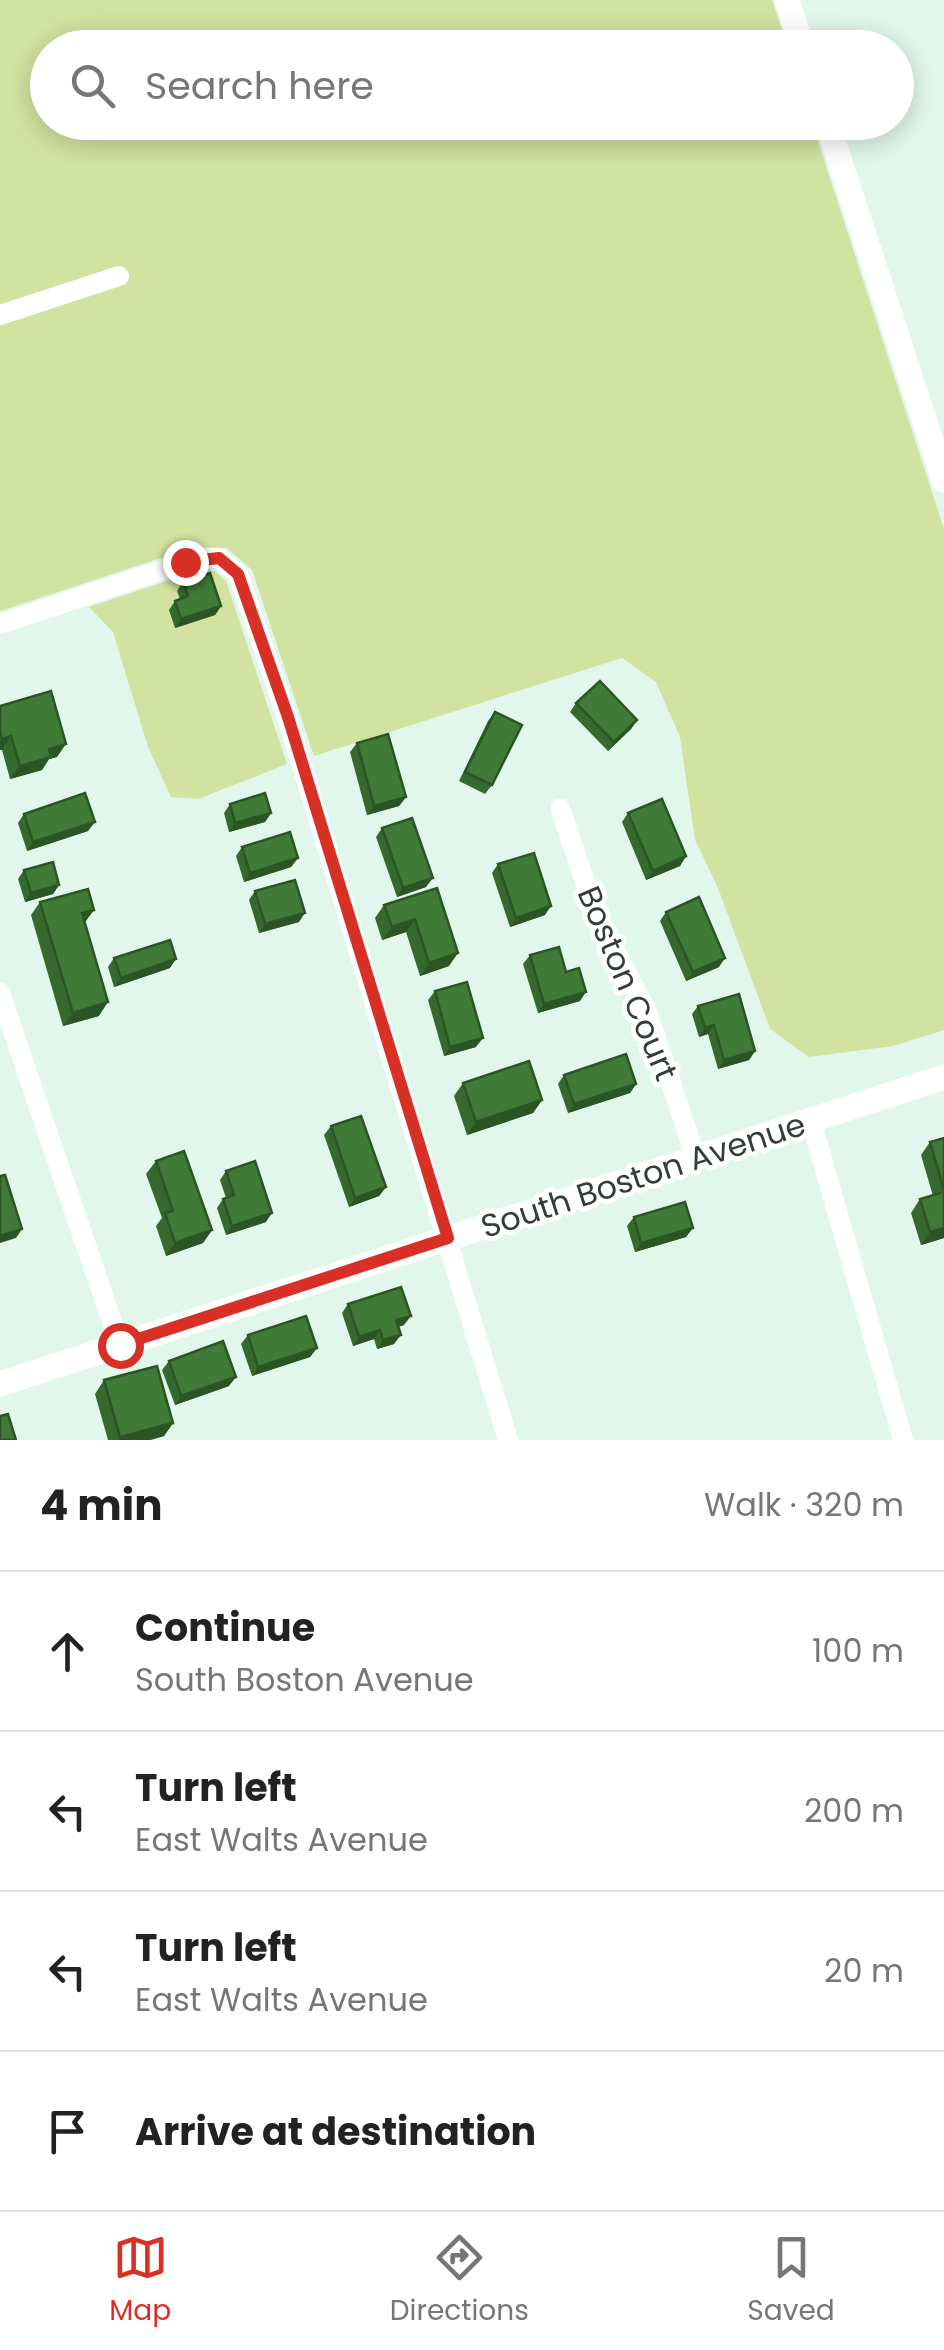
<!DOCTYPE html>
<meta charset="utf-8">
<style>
:root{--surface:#fff;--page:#f6f6f6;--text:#222;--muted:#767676;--line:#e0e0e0;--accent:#d93025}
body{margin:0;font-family:Poppins,sans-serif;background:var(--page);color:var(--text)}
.stop{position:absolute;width:30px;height:30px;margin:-22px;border:8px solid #d93025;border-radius:50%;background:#fff}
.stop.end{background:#d93025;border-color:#fff;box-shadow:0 2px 10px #0008}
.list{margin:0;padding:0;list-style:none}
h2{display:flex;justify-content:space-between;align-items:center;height:130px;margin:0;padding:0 40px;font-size:42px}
h2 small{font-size:32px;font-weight:400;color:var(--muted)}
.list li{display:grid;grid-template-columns:65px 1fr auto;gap:30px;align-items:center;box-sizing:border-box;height:160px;padding:0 40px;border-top:2px solid var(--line)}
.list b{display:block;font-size:38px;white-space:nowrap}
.list p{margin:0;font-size:32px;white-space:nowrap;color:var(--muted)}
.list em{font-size:32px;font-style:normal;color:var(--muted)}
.icon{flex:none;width:55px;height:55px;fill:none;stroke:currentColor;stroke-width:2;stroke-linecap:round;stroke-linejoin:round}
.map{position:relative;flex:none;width:944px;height:1440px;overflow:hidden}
.search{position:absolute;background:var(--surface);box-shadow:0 5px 25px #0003;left:30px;right:30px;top:30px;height:110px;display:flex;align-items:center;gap:25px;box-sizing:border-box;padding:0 35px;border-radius:55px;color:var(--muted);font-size:38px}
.sheet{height:770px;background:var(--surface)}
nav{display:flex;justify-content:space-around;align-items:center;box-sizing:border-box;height:140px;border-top:2px solid var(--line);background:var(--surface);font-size:28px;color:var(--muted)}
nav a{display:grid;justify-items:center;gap:5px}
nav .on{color:var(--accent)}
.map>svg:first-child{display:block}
</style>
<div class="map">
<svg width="944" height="1440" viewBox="0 0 944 1440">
<rect width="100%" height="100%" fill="#e1f7eb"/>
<g fill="#d2e2a0">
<polygon points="0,0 772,0 788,47 48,48 48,122 812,123 944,529 944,1030 893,1046 809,1057 770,1029 718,888 695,840 680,737 656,682 622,658 314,756 252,570 227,548 194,547 0,611"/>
<polygon points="200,570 215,571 226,581 287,764 198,799 171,797 148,747 113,632 89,607"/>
</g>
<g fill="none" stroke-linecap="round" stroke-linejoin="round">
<g stroke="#fff" stroke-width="20">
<polyline points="0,315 119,276"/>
<polyline points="0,624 199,558 219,558 238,574 287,717 508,1440"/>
<polyline points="560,808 594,909 648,1014 696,1158"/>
<polyline points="0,993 120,1345"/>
<polyline points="811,1121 903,1440"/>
</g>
<g stroke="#fff" stroke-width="25">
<polyline points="787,0 802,48"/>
<polyline points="827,122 944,480"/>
<polyline points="0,1384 944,1077"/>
</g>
</g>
<g fill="#36692e">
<polygon points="183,582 221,606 215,615 175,628 169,610 175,601 180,599 177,591"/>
<polygon points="576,703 637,720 631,729 608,751 570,712"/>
<polygon points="0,706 57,757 49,759 42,770 10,779 2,750 0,750"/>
<polygon points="495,712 492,785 485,794 459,781 488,721"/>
<polygon points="357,743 406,797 399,806 367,815 350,752"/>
<polygon points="230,804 271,813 265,822 229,832 224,813"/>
<polygon points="628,813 686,856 680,866 646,880 622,822"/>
<polygon points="24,814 88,831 27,851 18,823"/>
<polygon points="382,828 426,887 397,897 376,837"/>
<polygon points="242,847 298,858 291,867 244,882 236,856"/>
<polygon points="498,864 545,915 510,927 492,873"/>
<polygon points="24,870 59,885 53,894 25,902 18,879"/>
<polygon points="437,888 449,966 420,976 406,932 382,940 375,918 384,905"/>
<polygon points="255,891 299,922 259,933 249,900"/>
<polygon points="40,902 94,910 85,922 99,1016 63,1026 31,915"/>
<polygon points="666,912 719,967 686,981 660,921"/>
<polygon points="530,955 566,972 580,1001 538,1013 523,964"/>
<polygon points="114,958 170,968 114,987 108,967"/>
<polygon points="435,991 476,1047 444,1056 428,1000"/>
<polygon points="698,1006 755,1051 749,1060 718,1069 708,1034 699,1037 692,1014"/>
<polygon points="564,1075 636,1084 630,1093 568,1113 558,1084"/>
<polygon points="463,1083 542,1100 533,1113 467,1135 454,1096"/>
<polygon points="331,1126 386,1187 379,1196 349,1207 324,1135"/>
<polygon points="944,1138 944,1238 921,1245 911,1213 920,1199 933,1196 921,1155 930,1142"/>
<polygon points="156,1161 212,1230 203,1243 166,1256 156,1226 162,1218 146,1174"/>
<polygon points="226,1171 266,1222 226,1235 217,1208 223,1199 226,1198 220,1180"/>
<polygon points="634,1217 686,1237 635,1252 627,1226"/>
<polygon points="348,1304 404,1325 398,1327 394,1344 377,1349 374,1339 353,1346 342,1313"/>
<polygon points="248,1335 317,1348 310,1357 252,1376 241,1344"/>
<polygon points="169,1361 229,1386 175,1405 162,1370"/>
<polygon points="104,1380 173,1423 164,1436 150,1440 108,1440 95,1394"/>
</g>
<g fill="#2c5526">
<polygon points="221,606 215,615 175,628 181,619"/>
<polygon points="637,720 631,729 608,751 614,742"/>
<polygon points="11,736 2,750 0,750 0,742 2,739"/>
<polygon points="66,744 57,757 49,759 42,770 10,779 20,766 49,749"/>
<polygon points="406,797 399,806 367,815 374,806"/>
<polygon points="271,813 265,822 229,832 235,823"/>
<polygon points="95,822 88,831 27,851 33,842"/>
<polygon points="686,856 680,866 646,880 653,871"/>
<polygon points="298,858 291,867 244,882 250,873"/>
<polygon points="433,878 426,887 397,897 403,888"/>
<polygon points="59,885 53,894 25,902 31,893"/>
<polygon points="551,906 545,915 510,927 516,918"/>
<polygon points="94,910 84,923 82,913"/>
<polygon points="305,913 299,922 259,933 265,924"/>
<polygon points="415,919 406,932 382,940 392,927"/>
<polygon points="458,953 449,966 420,976 429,963"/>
<polygon points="725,958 719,967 686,981 693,972"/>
<polygon points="176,959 170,968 114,987 121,978"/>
<polygon points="586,992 580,1001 538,1013 544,1004"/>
<polygon points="108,1002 99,1016 63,1026 73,1013"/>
<polygon points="714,1025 708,1034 699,1037 705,1028"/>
<polygon points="483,1038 476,1047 444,1056 450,1047"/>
<polygon points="755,1051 749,1060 718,1069 724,1060"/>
<polygon points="636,1084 630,1093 568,1113 574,1104"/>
<polygon points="542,1100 533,1113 467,1135 476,1122"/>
<polygon points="386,1187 379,1196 349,1207 355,1198"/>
<polygon points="272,1213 266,1222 226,1235 232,1226"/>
<polygon points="693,1228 686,1237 635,1252 641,1243"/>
<polygon points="944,1228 944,1238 921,1245 930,1232"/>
<polygon points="22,1229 16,1238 0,1243 0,1236"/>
<polygon points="212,1230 203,1243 166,1256 175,1243"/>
<polygon points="411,1316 404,1325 390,1329 396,1320"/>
<polygon points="380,1330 374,1339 353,1346 359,1337"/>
<polygon points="401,1335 394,1344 377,1349 383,1340"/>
<polygon points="317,1348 310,1357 252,1376 258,1367"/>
<polygon points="236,1377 229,1386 175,1405 181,1396"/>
<polygon points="173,1423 164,1436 150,1440 118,1440 120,1437"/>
</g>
<g fill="#3f7a36" stroke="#2c5526" stroke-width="2.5">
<polygon points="210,573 221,606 181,619 175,601 188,596 183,582"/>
<polygon points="600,681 637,720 614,742 576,703"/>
<polygon points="51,691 66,744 49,749 51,757 20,766 11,736 2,739 0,732 0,706"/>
<polygon points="495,712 522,725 492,785 465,772"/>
<polygon points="388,734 406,797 374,806 357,743"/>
<polygon points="85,793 95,822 33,842 24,814"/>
<polygon points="265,793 271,813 235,823 230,804"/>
<polygon points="662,799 686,856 653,871 628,813"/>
<polygon points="412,818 433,878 403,888 382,828"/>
<polygon points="290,832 298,858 250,873 242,847"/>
<polygon points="534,853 551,906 516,918 498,864"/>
<polygon points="53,862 59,885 31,893 24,870"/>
<polygon points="295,880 305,913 265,924 255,891"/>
<polygon points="437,888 458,953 429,963 415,919 392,927 384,905"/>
<polygon points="88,889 94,910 82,913 108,1002 73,1013 40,902"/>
<polygon points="699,897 725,958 693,972 666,912"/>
<polygon points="170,940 176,959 121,978 114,958"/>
<polygon points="559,947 566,972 579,968 586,992 544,1004 530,955"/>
<polygon points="467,982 483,1038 450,1047 435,991"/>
<polygon points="739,994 755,1051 724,1060 714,1025 705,1028 698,1006"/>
<polygon points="626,1054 636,1084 574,1104 564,1075"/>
<polygon points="529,1061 542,1100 476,1122 463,1083"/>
<polygon points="361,1116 386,1187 355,1198 331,1126"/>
<polygon points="944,1138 944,1190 930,1142"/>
<polygon points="184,1151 212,1230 175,1243 165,1213 173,1211 156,1161"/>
<polygon points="255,1161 272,1213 232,1226 223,1199 234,1195 226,1171"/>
<polygon points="5,1175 22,1229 0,1236 0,1176"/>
<polygon points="944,1192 944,1228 930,1232 920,1199"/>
<polygon points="685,1202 693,1228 641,1243 634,1217"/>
<polygon points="401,1287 411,1316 396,1320 401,1335 383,1340 380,1330 359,1337 348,1304"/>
<polygon points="306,1316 317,1348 258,1367 248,1335"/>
<polygon points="223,1341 236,1377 181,1396 169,1361"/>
<polygon points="157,1366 173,1423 120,1437 104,1380"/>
<polygon points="8,1414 16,1440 0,1440 0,1416"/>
</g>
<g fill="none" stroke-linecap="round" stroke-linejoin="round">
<polyline stroke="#d93025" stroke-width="12" points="120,1345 448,1238 288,717 238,574 219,558 185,562"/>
</g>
<g text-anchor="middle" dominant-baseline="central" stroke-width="10" stroke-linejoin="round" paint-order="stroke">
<g font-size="32" fill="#343d39" stroke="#fff">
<text transform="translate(628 983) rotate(67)">Boston Court</text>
<text transform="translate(643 1175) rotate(-18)">South Boston Avenue</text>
</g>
</g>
</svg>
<div class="stop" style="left:120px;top:1345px"></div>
<div class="stop end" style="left:185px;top:562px"></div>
<div class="search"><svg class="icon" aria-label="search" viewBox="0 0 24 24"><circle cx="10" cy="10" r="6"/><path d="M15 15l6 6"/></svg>Search here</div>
</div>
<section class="sheet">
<h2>4 min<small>Walk · 320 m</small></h2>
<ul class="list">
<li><svg class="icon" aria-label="ahead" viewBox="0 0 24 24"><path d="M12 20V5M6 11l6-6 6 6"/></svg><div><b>Continue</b><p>South Boston Avenue</p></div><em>100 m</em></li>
<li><svg class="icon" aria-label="left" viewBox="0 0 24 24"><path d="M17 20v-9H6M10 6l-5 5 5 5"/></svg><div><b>Turn left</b><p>East Walts Avenue</p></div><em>200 m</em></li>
<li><svg class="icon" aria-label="left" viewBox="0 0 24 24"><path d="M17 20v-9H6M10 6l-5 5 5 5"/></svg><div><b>Turn left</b><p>East Walts Avenue</p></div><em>20 m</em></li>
<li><svg class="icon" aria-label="arrive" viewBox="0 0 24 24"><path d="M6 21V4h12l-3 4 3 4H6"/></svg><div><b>Arrive at destination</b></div></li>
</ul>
</section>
<nav>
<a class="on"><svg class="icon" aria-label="map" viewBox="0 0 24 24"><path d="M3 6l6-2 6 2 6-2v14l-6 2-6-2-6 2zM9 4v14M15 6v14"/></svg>Map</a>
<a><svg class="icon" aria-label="directions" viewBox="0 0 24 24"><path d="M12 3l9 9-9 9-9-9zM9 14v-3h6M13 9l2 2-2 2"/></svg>Directions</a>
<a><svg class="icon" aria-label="saved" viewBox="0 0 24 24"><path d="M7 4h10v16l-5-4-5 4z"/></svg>Saved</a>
</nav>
